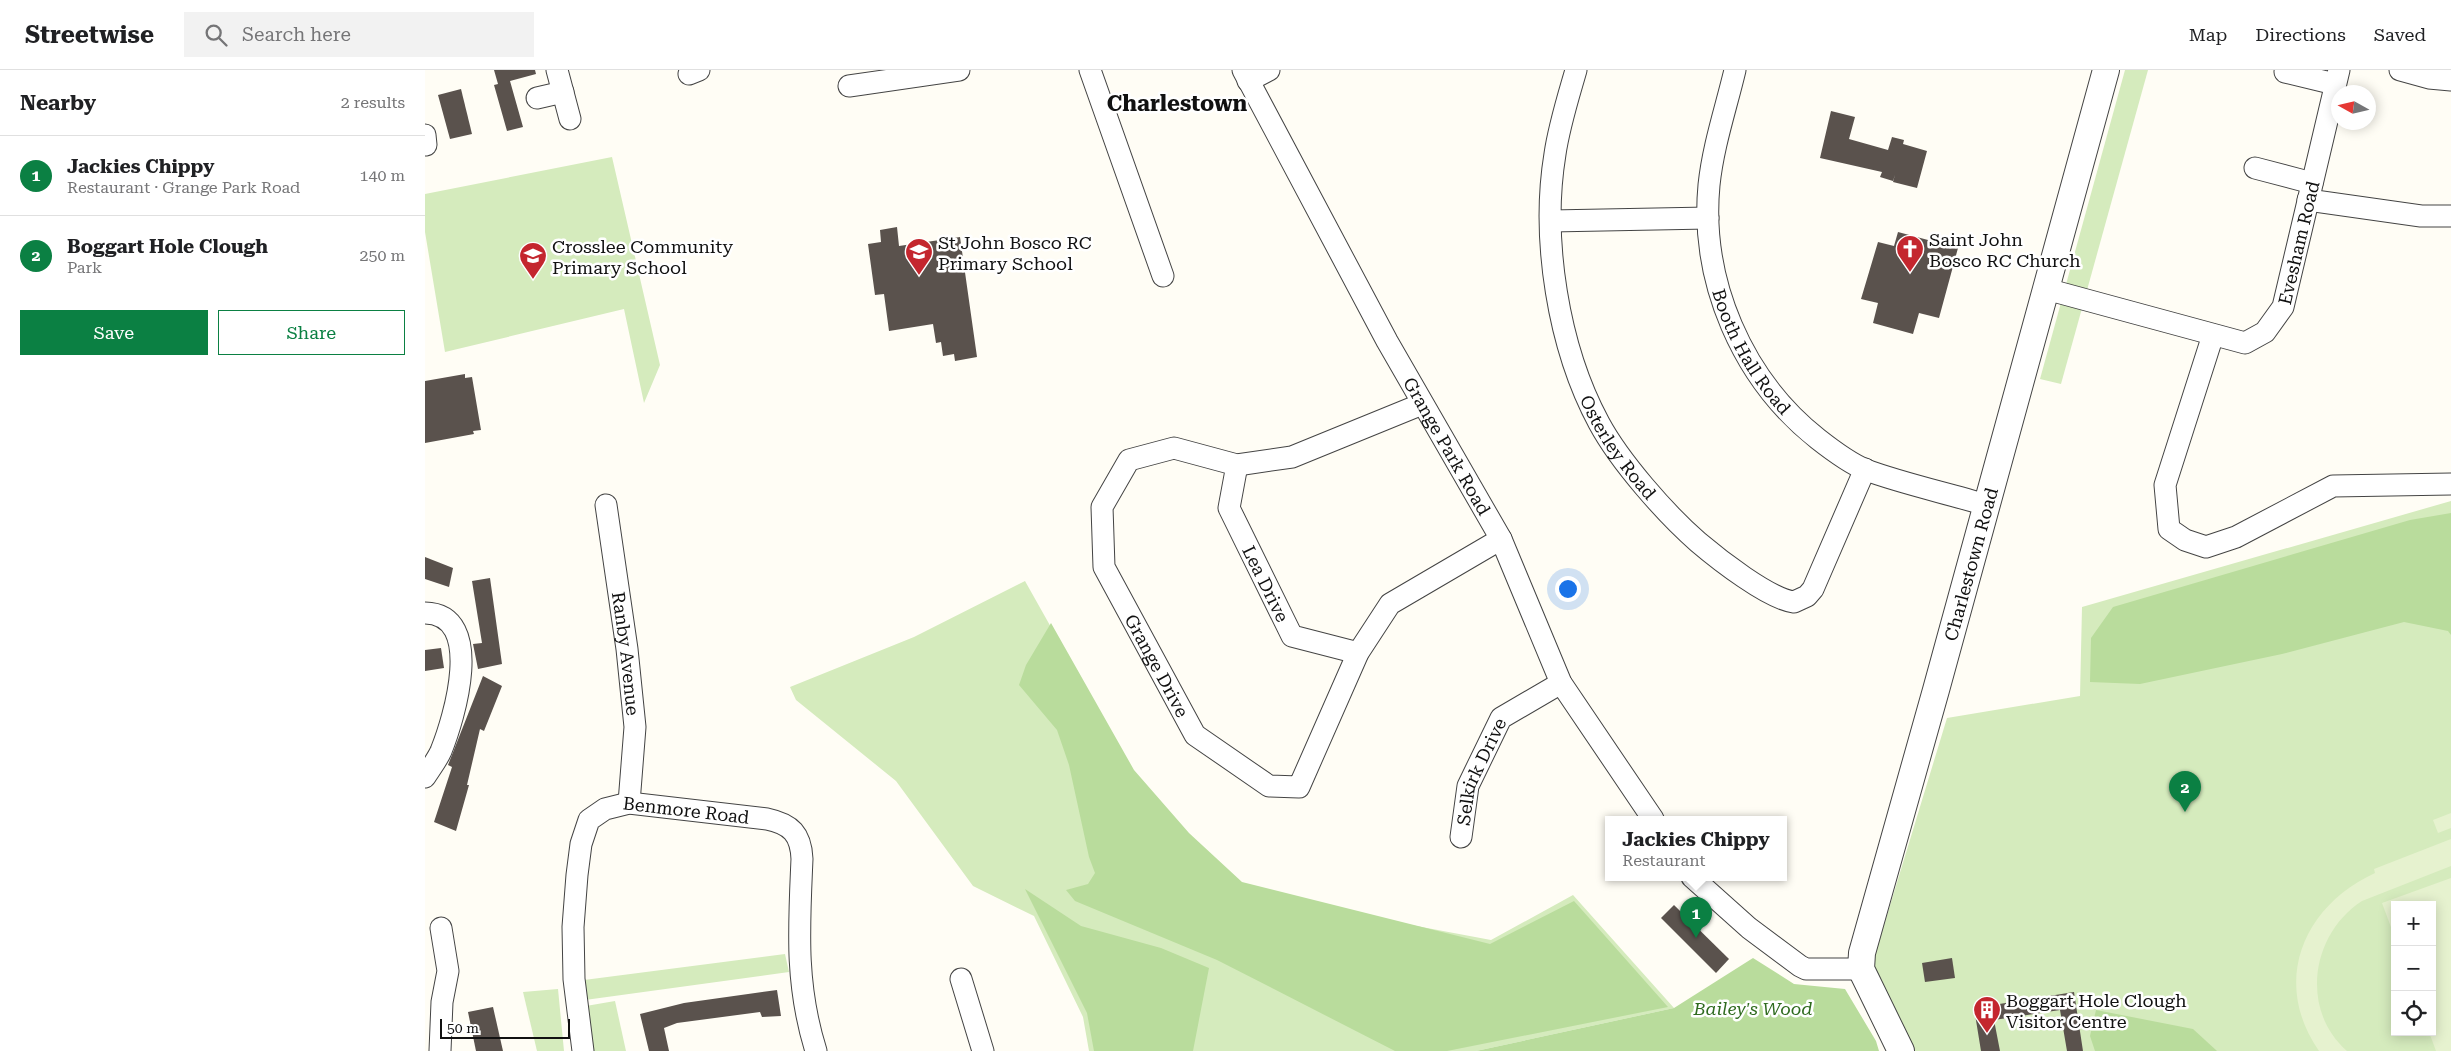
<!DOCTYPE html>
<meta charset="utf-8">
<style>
:root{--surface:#fff;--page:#f2f2f2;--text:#202124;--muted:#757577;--line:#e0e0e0;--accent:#0b8043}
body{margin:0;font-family:"Roboto Serif",serif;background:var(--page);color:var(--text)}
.controls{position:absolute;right:15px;bottom:15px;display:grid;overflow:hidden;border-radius:0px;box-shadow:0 2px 12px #0003}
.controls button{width:45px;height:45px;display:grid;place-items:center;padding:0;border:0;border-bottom:1px solid var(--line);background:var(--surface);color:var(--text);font:25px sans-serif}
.compass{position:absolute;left:1906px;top:15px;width:45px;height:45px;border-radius:50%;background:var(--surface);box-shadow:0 2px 12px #0003;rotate:278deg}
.scale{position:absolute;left:15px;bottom:12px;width:130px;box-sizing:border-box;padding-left:5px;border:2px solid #111;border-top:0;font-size:14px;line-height:18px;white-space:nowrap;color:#111;-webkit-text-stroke:4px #fff;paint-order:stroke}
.you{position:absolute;left:1142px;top:518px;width:18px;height:18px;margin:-12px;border:4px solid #fff;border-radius:50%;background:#1a73e8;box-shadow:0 0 0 8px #1a73e833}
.badge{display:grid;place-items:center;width:32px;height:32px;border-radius:50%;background:var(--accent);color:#fff;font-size:16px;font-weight:700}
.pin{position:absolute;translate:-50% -41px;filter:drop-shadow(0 1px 2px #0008)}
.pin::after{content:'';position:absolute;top:26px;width:18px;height:15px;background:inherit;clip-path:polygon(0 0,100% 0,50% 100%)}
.popup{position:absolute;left:1180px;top:746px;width:182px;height:65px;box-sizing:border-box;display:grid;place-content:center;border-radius:0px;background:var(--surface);filter:drop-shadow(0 1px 4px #0005);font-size:16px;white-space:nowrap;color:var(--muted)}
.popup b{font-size:19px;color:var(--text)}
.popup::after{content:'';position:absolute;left:50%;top:100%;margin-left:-10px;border:10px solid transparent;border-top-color:var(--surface)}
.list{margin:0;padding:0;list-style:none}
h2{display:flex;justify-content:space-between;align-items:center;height:65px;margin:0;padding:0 20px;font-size:21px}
h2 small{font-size:16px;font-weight:400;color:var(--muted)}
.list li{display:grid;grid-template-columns:32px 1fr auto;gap:15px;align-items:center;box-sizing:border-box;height:80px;padding:0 20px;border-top:1px solid var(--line)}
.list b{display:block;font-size:19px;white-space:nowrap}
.list p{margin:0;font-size:16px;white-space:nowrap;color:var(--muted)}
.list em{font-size:16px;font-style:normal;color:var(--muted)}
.actions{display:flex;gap:10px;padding:15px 20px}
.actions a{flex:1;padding:11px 0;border:1px solid var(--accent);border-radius:0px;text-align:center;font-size:18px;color:var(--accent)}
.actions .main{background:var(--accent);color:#fff}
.icon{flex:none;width:28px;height:28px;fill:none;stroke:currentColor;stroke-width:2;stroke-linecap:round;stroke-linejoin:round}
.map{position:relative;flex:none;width:2026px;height:981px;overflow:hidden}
header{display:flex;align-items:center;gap:30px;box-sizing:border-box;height:70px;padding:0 25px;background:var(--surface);border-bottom:1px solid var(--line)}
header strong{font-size:24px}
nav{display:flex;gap:28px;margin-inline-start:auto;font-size:18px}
.search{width:350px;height:45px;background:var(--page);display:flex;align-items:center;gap:12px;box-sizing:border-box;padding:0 18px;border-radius:0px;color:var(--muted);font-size:19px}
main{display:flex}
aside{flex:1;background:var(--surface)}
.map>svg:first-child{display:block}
</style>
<header>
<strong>Streetwise</strong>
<div class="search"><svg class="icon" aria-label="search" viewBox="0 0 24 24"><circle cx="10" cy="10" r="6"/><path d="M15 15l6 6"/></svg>Search here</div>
<nav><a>Map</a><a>Directions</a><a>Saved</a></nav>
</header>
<main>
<aside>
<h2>Nearby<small>2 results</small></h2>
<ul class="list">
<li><span class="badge">1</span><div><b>Jackies Chippy</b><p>Restaurant · Grange Park Road</p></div><em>140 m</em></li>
<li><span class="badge">2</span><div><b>Boggart Hole Clough</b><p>Park</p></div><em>250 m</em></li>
</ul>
<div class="actions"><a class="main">Save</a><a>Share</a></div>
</aside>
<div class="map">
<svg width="2026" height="981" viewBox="0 0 2026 981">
<rect width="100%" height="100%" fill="#fffdf5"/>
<g fill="#d5ebbd" fill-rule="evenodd">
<polygon points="1700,0 1723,0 1636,314 1615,309"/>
<polygon points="187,87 235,295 219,333 199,239 20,282 0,162 0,124"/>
<path d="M2026,431V981H1490L1446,898L1522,648L1655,626L1657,537ZM1970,835H2007V962H1970Z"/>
<polygon points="600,511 708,703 789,796 832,826 1066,870 1148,825 1249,938 1051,981 664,981 658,947 609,846 548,816 471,711 371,630 365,617 489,567"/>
<polygon points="360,884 364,902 160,930 159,910"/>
<polygon points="133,919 139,981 112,981 98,922"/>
<polygon points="190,931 201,981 167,981 161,936"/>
</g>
<g fill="#b9dc9c">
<polygon points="2026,443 2026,565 2023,561 1979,552 1857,584 1715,614 1665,612 1666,568 1688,537 1985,450"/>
<polygon points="626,553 709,700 764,763 817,812 1065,874 1149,831 1243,937 1022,981 970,981 792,890 650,831 641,820 663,814 670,803 664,787 644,695 632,660 594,615 601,595"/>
<polygon points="600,819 656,856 736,878 784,898 768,981 669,981 662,943"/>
<polygon points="1328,888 1369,914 1420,919 1451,971 1454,981 1051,981 1249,938"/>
<polygon points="1671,940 1768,959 1792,981 1670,981 1665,966"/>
</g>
<g fill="#e6f2cf">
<polygon points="2026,743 2026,758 2013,763 2008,750"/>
<path d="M2026,769V796L1937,831C1887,863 1874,939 1922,981H1894C1846,912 1878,836 1950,803L1949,799Z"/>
<polygon points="2026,808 2026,981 2011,981 2004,962 2007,962 2007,835 1970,835 1970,868 1957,833"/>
</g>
<g fill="#5a524d">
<polygon points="69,0 110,0 111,4 85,11 98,57 82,61 69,15 73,14"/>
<polygon points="36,19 47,64 25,69 13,25"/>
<polygon points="1406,41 1430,47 1424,69 1463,80 1467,67 1479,70 1478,74 1502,81 1492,118 1468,112 1470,105 1468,111 1455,107 1457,102 1395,88"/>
<polygon points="472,157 474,176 535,167 552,287 530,291 529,284 518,286 516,272 511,273 508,254 464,261 459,224 450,225 443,174 456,172 455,160"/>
<polygon points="1473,162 1533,178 1514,248 1494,243 1488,264 1448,253 1453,233 1436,229 1453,172 1469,176"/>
<polygon points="40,304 40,308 47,307 56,360 48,361 49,364 0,373 0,311"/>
<polygon points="0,487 28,498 24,517 0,509"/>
<polygon points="65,508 77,594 53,599 48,574 57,573 47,511"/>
<polygon points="16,578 19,598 0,601 0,580"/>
<polygon points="58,606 77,616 59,661 55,659 42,715 44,715 31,761 9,752 27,697 23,695"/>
<polygon points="1249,835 1304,889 1291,903 1236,848"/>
<polygon points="1527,888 1530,908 1500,912 1497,893"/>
<polygon points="352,920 356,946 337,947 335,942 252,953 239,958 244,981 224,981 215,944 259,933"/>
<polygon points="1649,922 1658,981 1642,981 1635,940 1569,950 1575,981 1556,981 1549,938"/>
<polygon points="68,937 78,981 51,981 43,942"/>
</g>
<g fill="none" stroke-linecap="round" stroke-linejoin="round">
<defs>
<g id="minor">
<polyline points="132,0 145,49"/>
<polyline points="665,0 738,206"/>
<path id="s1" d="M818,0L962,271L1076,469L1136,613L1228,749"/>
<path id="s2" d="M1151,0C1143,28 1134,56 1130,84C1116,169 1133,277 1174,353C1195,392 1241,444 1273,472C1293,489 1344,529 1369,532L1382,526L1388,519L1440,399"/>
<path id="s3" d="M1310,0C1301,38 1288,76 1284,115C1275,211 1317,309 1393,369C1407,380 1424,393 1441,400C1479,414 1522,423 1561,435"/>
<polyline points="1975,0 2004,8 2026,10"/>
<polyline points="1860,2 1910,14"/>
<polyline points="264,4 274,0"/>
<polyline points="823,11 844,0"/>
<polyline points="424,16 534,0"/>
<polyline points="112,28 138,22"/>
<polyline points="0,65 1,75"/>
<polyline points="1830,98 1887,113"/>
<polyline points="1883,130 1996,146 2026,146"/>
<polyline points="1126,151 1283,148"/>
<path id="s4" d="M1621,219L1820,273L1840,262L1858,237L1914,0"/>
<polyline points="1788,265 1740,415 1744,459 1760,470 1781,477 1811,467 1908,416 2026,414"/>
<path id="s5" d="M997,334L867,387L812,395L749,378L704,390L677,437L679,497L770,665L844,716L874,717L933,583L965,534L1076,469"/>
<path id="s6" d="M812,395L804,438L867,566L933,583"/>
<path id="s7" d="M181,435L202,579L210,657L204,733"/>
<path d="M0,543C61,544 29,649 16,681C12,690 5,699 0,707"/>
<path id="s8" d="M1036,767L1043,716L1076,648L1136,613"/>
<polyline points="1267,807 1324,858 1375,896 1381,899 1436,899"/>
<polyline points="536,909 558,981"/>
<polyline points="15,981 17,932 23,901 16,858"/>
<path id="s9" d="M158,981L149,909L148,857L152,805L156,774L164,750L180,739L204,733L342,749C366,754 376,764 377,789C374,857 370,914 391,981"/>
</g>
<g id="tertiary">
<path id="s10" d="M1476,981L1436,899L1437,883L1511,620L1681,0"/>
</g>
</defs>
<use href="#minor" stroke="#444" stroke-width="23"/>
<use href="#tertiary" stroke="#444" stroke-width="28"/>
<use href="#minor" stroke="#fff" stroke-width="21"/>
<use href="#tertiary" stroke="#fff" stroke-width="26"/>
</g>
<defs>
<symbol id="church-pin" viewBox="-11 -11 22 30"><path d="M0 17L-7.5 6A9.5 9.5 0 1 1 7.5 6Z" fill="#c4262e" stroke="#fff"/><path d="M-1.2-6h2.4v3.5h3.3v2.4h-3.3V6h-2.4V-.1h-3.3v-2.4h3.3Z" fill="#fff"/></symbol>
<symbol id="school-pin" viewBox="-11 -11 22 30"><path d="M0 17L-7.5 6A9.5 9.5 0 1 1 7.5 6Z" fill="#c4262e" stroke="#fff"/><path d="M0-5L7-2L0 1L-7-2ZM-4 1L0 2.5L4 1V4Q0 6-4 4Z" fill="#fff"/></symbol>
<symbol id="building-pin" viewBox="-11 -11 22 30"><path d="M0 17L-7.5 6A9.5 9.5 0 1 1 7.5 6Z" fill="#c4262e" stroke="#fff"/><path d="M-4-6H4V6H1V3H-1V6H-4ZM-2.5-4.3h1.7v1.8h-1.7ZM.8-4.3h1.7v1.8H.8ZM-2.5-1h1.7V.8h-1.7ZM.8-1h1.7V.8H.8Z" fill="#fff"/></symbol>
</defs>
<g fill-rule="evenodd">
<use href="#church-pin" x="1469" y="163" width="32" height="43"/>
<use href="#school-pin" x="478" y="166" width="32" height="43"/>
<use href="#school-pin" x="92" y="170" width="32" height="43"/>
<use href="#building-pin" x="1546" y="924" width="32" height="43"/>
</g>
<g text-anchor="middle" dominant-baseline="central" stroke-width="5" stroke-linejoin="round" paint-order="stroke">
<g font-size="18" fill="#111" stroke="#fff" text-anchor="start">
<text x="1504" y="169">Saint John<tspan x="1504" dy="21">Bosco RC Church</tspan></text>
<text x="513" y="172">St John Bosco RC<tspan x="513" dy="21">Primary School</tspan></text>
<text x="127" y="176">Crosslee Community<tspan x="127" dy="21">Primary School</tspan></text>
<text x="1581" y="930">Boggart Hole Clough<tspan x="1581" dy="21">Visitor Centre</tspan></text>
</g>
<g font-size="18" fill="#111" stroke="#fff">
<text stroke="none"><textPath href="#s4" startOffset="326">Evesham Road</textPath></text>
<text stroke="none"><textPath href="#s3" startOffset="294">Booth Hall Road</textPath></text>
<text stroke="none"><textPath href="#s2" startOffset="394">Osterley Road</textPath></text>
<text stroke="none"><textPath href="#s1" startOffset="428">Grange Park Road</textPath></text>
<text stroke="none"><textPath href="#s10" startOffset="511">Charlestown Road</textPath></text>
<text stroke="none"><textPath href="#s6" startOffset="128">Lea Drive</textPath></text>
<text stroke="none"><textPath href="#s7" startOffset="150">Ranby Avenue</textPath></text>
<text stroke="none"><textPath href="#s5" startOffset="534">Grange Drive</textPath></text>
<text stroke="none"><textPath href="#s8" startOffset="69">Selkirk Drive</textPath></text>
<text stroke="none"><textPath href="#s9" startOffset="335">Benmore Road</textPath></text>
</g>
<g font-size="18" font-style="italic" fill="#2f6b1f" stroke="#fff">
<text x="1328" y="938">Bailey's Wood</text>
</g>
<g font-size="22" font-weight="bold" fill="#111" stroke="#fff">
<text x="752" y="33">Charlestown</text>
</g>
</g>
</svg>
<div class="controls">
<button>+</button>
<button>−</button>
<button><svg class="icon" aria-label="locate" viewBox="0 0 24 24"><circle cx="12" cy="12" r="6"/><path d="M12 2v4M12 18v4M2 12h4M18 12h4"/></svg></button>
</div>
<svg class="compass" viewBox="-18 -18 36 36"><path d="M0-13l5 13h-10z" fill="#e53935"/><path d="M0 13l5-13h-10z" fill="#757577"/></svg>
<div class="scale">50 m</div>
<div class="you"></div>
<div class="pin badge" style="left:1271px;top:868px">1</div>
<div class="popup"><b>Jackies Chippy</b>Restaurant</div>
<div class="pin badge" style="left:1760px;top:742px">2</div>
</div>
</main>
